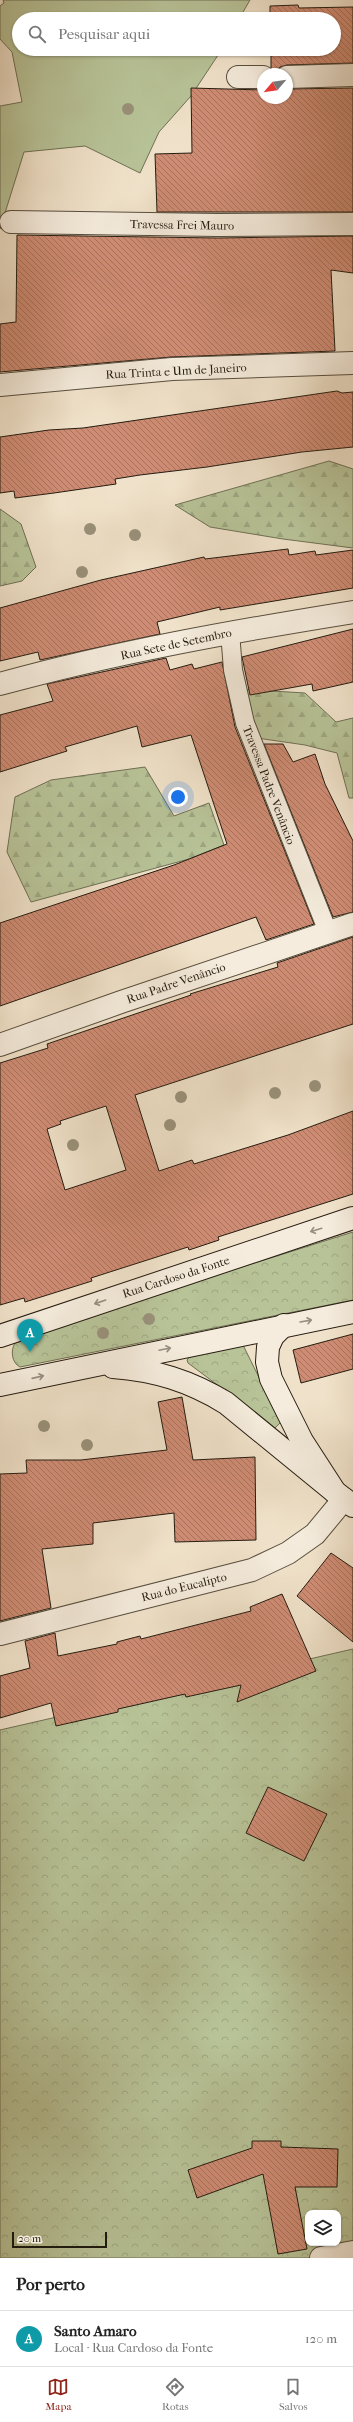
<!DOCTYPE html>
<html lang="pt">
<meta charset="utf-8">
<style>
:root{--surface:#fff;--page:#f6f6f6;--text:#222;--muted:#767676;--line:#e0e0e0;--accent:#8f2418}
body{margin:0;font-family:"IM FELL French Canon",serif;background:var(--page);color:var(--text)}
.controls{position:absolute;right:12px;bottom:12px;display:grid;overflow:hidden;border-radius:8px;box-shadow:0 1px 3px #0004}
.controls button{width:36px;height:36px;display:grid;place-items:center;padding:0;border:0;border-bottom:1px solid var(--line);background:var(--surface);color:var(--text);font:20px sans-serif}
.compass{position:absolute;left:257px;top:68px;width:36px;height:36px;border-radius:50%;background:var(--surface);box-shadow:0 1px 3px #0004;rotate:241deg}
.scale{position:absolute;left:12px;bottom:10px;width:95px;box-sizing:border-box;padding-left:4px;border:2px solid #251c10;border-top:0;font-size:11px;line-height:14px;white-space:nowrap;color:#251c10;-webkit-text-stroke:3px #f5ecdd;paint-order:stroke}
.you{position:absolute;left:178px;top:797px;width:14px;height:14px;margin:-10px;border:3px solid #fff;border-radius:50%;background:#1a73e8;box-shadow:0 0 0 6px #1a73e833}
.badge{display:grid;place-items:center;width:26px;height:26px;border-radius:50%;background:var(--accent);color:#fff;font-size:13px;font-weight:700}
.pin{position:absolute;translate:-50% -33px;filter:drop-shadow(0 1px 2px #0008)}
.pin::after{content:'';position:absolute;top:21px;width:14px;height:12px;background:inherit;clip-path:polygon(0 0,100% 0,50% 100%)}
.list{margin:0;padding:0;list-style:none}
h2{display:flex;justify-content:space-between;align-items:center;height:52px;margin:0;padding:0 16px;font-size:17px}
h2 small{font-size:13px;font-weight:400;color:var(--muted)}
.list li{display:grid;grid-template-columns:26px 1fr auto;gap:12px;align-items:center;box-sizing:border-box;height:56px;padding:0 16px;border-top:1px solid var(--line)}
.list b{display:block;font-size:15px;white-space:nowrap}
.list p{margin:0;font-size:13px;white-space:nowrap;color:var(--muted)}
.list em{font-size:13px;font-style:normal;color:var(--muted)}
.icon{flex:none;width:22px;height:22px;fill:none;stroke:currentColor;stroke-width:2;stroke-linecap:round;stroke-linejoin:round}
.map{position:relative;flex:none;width:353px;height:2258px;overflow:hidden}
.search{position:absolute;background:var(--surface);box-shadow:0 1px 3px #0004;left:12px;right:12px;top:12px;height:44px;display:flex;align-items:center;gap:10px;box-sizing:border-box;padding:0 14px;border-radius:22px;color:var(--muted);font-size:15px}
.sheet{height:108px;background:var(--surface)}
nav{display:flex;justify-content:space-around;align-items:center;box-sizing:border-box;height:56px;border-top:1px solid var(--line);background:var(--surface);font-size:11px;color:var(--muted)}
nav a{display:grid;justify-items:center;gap:2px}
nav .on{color:var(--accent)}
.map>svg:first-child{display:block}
</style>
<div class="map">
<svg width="353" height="2258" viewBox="0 0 353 2258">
<defs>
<pattern id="forest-firs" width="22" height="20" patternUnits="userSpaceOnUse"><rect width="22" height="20" fill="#b8c398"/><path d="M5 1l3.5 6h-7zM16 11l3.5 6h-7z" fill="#9ea782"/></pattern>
<pattern id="park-crowns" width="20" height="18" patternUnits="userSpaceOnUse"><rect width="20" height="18" fill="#b8c398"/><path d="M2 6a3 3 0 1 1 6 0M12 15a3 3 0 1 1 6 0" fill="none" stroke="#9ea782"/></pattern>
<pattern id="building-back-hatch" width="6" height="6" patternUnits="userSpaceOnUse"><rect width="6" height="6" fill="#cf8c74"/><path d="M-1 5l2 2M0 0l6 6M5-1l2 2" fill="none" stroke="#a8725e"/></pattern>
</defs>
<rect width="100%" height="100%" fill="#f0e2ca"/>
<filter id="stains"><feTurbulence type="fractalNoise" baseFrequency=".005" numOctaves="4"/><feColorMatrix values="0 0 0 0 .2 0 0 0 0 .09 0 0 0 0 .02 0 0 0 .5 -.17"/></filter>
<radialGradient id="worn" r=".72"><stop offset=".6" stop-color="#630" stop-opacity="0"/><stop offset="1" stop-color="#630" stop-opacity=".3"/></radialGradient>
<polygon fill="#b8c398" stroke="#6e7054" points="3,0 250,0 239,19 19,19 19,49 222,49 191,96 159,132 140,173 85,146 24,152 0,229 0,106 22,102 12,52 0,39 0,6 4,3"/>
<g fill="url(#forest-firs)" stroke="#6e7054">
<polygon points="329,461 353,469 353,548 283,539 210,527 175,505"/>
<polygon points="0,509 21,524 36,567 22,581 0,586"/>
<polygon points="238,689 305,693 336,722 353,718 353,798 349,798 337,753 305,745 250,737"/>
<polygon points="145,767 174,816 209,803 224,845 189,859 31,902 7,852 15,797 51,780"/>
</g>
<g fill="url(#park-crowns)" stroke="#6e7054" fill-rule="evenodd">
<path d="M353,1232V1300L20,1367C12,1363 10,1351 15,1343L153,1295Z"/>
<polygon points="243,1345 281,1422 275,1428 188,1363 187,1360 190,1356"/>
<path d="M353,1649V2254L325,2258H0V1730ZM308,2213H338V2243H308Z"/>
</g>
<g fill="url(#building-back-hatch)" stroke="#251c10" fill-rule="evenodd">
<polygon points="298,5 299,8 353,7 353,63 287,65 280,67 275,74 271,68 271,49 334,49 334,19 270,19 270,6"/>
<polygon points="191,88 263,90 263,98 287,98 287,89 353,88 353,212 157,212 155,154 192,153"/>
<polygon points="17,235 218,238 353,236 353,273 331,270 335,351 171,357 0,372 0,324 16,322"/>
<polygon points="337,391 342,393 353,392 353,447 302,452 207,467 140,475 115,479 116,484 54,493 15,498 14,491 0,493 0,437 49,430 83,428"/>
<polygon points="288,549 289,555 315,551 316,555 353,550 353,588 220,610 220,607 157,622 160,634 40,660 38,652 0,661 0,608 101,580 204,557 205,559"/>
<polygon points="353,629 353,682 313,691 312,684 250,695 242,657"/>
<polygon points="166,658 170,670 192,664 194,669 222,662 235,727 314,924 266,940 256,917 0,1006 0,923 174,865 227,844 191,735 142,747 137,726 65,747 67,751 0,772 0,715 53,701 47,684"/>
<polygon points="264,744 283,744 293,762 315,754 325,784 353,841 353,912 333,917"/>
<path d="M353,937V1024L135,1095L159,1171L192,1160L194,1164L288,1135L353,1111V1194L218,1237L219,1240L189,1250L188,1247L91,1278L92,1281L25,1302L24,1298L0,1305V1063L48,1048L47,1044L191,995L190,994L278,967L277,963ZM106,1106L126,1170L65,1190L47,1129L61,1124L60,1121Z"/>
<polygon points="353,1334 353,1369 301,1383 293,1350"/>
<polygon points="182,1397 193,1460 255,1457 256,1540 175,1542 174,1513 93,1523 93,1544 42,1549 51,1608 0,1621 0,1474 27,1473 26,1460 81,1460 167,1450 158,1402"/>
<polygon points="331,1553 353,1568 353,1642 297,1596"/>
<polygon points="282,1594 316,1671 237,1702 241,1685 186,1697 185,1694 118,1709 118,1712 56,1726 51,1703 0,1718 0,1676 30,1668 25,1641 55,1633 58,1656 117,1644 117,1642 140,1636 141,1639 251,1611 250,1607"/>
<polygon points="268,1787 327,1814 304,1861 246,1833"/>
<polygon points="252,2141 281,2141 281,2147 338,2149 337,2187 295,2187 307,2249 278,2254 263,2174 197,2198 188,2170 252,2148"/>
</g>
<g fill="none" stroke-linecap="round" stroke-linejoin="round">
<defs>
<polyline id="lane" points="230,632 233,670 245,723 328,932"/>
<g id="street">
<polyline points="238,77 263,77"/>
<polyline points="287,77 353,75"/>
<polyline points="11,222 218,225 353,224"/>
<polyline points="0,385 172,369 353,363"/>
<path d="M0,684C116,652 235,631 353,612"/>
<polyline points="0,1045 121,1002 353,924"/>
<polyline points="0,1634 252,1570 288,1553 315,1534 344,1499"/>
<polyline points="321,2258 353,2252"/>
</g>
<g id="secondary">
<polyline points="284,1325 273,1336 268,1347 267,1362 271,1379 302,1441 335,1492 353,1506"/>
<polyline points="0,1336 353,1218"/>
<path d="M113,1367C155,1370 190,1381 226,1403L335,1492"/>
<polyline points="0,1385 353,1312"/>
</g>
</defs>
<use href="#lane" stroke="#584e3e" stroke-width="20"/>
<use href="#street" stroke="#584e3e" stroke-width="24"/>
<use href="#secondary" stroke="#251c10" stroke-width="24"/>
<use href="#lane" stroke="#f5ecdd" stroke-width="18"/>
<use href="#street" stroke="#f5ecdd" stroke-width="22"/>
<use href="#secondary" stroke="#f5ecdd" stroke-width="22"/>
</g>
<g fill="#99917a">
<circle cx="128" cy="109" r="6"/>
<circle cx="90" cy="529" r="6"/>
<circle cx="135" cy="535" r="6"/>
<circle cx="82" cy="572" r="6"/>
<circle cx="315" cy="1086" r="6"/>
<circle cx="275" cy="1093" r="6"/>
<circle cx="181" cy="1097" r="6"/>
<circle cx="170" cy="1125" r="6"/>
<circle cx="73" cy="1145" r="6"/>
<circle cx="149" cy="1319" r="6"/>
<circle cx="103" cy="1333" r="6"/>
<circle cx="44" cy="1426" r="6"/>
<circle cx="87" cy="1445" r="6"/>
</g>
<defs><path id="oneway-shaft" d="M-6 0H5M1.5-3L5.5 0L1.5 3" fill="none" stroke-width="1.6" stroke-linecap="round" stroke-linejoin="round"/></defs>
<g stroke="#978e81">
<use href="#oneway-shaft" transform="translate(316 1230) rotate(163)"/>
<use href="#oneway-shaft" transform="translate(100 1302) rotate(161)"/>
<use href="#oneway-shaft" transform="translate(306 1321) rotate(-10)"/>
<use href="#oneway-shaft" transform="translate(165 1349) rotate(-12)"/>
<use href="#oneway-shaft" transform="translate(38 1377) rotate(-13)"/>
</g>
<g text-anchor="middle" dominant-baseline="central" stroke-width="4" stroke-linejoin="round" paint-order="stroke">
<g font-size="12" fill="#251c10" stroke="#f5ecdd">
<text transform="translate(182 225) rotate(1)">Travessa Frei Mauro</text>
<text transform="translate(176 371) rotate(-3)">Rua Trinta e Um de Janeiro</text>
<text transform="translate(176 644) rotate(-12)">Rua Sete de Setembro</text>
<text transform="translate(269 785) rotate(69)">Travessa Padre Venâncio</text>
<text transform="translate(176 983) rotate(-19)">Rua Padre Venâncio</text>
<text transform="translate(176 1277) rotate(-18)">Rua Cardoso da Fonte</text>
<text transform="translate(184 1587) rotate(-14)">Rua do Eucalipto</text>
</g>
</g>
<rect width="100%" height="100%" filter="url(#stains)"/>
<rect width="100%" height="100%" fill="url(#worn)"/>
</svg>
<div class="controls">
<button><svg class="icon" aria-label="layers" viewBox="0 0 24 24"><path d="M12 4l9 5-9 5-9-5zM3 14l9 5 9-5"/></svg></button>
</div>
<svg class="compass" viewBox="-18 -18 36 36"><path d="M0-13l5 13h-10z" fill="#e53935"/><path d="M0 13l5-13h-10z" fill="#767676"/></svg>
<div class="scale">20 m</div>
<div class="you"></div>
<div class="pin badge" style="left:30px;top:1352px;background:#0f9aa8">A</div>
<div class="search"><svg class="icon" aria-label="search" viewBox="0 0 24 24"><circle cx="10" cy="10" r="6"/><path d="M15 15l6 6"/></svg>Pesquisar aqui</div>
</div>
<section class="sheet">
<h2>Por perto<small></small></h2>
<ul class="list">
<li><span class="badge" style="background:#0f9aa8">A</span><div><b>Santo Amaro</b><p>Local · Rua Cardoso da Fonte</p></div><em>120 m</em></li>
</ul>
</section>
<nav>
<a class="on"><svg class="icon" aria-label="map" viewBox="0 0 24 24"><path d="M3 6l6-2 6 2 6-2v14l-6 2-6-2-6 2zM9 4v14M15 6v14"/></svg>Mapa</a>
<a><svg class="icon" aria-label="directions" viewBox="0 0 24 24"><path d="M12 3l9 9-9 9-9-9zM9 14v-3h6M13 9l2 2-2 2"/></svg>Rotas</a>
<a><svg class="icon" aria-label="saved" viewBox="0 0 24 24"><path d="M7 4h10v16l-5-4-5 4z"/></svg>Salvos</a>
</nav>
